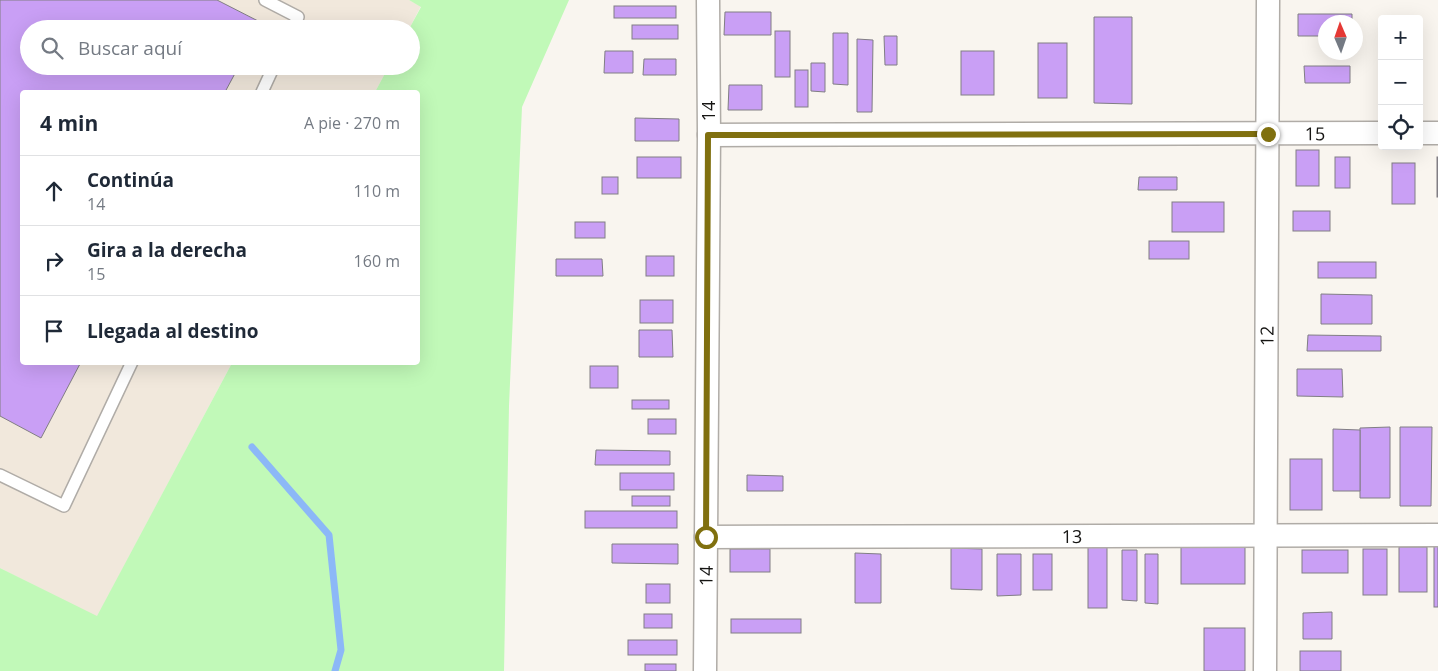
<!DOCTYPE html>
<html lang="es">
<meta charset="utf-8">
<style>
:root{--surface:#fff;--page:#f6f6f7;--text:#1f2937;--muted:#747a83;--line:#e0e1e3}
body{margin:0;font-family:"Open Sans",sans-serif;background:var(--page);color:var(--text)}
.controls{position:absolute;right:15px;top:15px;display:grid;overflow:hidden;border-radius:5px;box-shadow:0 5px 20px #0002}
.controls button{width:45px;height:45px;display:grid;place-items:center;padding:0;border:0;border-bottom:1px solid var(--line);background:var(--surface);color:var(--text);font:25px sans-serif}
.compass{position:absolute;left:1318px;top:15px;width:45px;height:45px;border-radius:50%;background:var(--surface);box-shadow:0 5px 20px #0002;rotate:358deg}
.stop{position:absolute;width:15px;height:15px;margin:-11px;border:4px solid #80700f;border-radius:50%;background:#fff}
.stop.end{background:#80700f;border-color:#fff;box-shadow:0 1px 5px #0008}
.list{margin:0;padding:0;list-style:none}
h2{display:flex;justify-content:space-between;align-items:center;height:65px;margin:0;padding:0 20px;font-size:21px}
h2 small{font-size:16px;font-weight:400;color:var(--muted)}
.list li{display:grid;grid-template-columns:32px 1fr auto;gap:15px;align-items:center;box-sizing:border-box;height:70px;padding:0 20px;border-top:1px solid var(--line)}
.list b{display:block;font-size:19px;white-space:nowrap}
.list p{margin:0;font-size:16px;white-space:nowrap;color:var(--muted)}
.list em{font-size:16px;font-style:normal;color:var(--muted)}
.icon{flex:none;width:28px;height:28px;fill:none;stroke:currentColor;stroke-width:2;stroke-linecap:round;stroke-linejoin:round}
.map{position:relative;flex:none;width:1438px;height:671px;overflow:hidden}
.search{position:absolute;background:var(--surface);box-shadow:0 5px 20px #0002;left:20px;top:20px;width:400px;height:55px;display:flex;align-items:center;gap:12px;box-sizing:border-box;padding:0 18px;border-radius:28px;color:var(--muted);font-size:19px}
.panel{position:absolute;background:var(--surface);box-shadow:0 5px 20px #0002;left:20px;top:90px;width:400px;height:275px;border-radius:5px}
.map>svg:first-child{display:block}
</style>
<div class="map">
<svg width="1438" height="671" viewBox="0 0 1438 671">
<rect width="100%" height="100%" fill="#f9f5ef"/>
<polygon fill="#f1e8dc" points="0,0 409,0 421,6 409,29 29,29 29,66 389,66 375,92 22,92 22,362 232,363 97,617 0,568"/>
<polygon fill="#c1f9b8" points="409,0 569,0 522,107 509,406 504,671 0,671 0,568 97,616 232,363 418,362 418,92 375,92 389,66 411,66 411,29 409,29 421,7"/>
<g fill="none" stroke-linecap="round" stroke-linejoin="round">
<polyline stroke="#8cb8f7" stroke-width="7" points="252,447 329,535 341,650 335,671"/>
</g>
<g fill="#c99ff5" stroke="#817e84">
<polygon points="0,0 217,0 262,23 259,29 29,29 29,66 239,66 225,92 22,92 22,362 81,362 41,438 0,416"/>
<rect x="614" y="6" width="62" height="12"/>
<polygon points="725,12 771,12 771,35 724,35"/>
<polygon points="1298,14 1352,14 1352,22 1326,22 1326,36 1298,36"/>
<polygon points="1094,17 1132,17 1132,104 1094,103"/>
<rect x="632" y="25" width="46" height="14"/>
<rect x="775" y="31" width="15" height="46"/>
<polygon points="833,33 848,33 848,85 833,84"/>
<polygon points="884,36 897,36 897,65 885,65"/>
<polygon points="857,39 873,40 872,112 857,112"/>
<rect x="1038" y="43" width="29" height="55"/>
<polygon points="605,51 633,51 633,73 604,73"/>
<rect x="961" y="51" width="33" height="44"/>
<polygon points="644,59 676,59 676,75 643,75"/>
<polygon points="811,63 825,63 825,92 811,91"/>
<polygon points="1304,66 1350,66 1350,83 1305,83"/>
<rect x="795" y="70" width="13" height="37"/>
<polygon points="729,85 762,85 762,110 728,110"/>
<polygon points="635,118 679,119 679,141 635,141"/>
<rect x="1296" y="150" width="23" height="36"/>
<rect x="637" y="157" width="44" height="21"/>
<rect x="1335" y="157" width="15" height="31"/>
<rect x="1437" y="157" width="1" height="40"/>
<rect x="1392" y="163" width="23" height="41"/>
<rect x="602" y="177" width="16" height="17"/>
<polygon points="1139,177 1177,177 1177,190 1138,190"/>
<rect x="1172" y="202" width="52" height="30"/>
<rect x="1293" y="211" width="37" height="20"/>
<rect x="575" y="222" width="30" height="16"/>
<rect x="1149" y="241" width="40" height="18"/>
<rect x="646" y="256" width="28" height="20"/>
<polygon points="556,259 602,259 603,276 556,276"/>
<rect x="1318" y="262" width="58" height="16"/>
<polygon points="1321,294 1372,295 1372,324 1321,324"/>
<rect x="640" y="300" width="33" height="23"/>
<polygon points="639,330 672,330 673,357 639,357"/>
<polygon points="1308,335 1381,336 1381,351 1307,351"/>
<rect x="590" y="366" width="28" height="22"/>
<polygon points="1297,369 1342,369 1343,397 1297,396"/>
<rect x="632" y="400" width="37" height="9"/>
<rect x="648" y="419" width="28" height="15"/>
<polygon points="1390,427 1390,498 1360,498 1360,428"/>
<polygon points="1400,427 1432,427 1431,506 1400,506"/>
<polygon points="1333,429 1360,430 1360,491 1333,491"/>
<polygon points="596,450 670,451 670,465 595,465"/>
<rect x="1290" y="459" width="32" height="51"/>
<rect x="620" y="473" width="54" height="17"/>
<polygon points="747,475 783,476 783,491 747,491"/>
<rect x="632" y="496" width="38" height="10"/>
<rect x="585" y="511" width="92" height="17"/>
<polygon points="612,544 678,544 678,564 612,563"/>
<rect x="1181" y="545" width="64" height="39"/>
<rect x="1434" y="545" width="4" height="62"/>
<rect x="1088" y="546" width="19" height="62"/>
<rect x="1399" y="547" width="28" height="45"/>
<polygon points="951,548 982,549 982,590 951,589"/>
<rect x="730" y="549" width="40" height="23"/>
<rect x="1363" y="549" width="24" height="46"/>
<polygon points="1122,550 1137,550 1137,601 1122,600"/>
<rect x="1302" y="550" width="46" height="23"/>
<polygon points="855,553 881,554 881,603 855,603"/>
<polygon points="997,554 1021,554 1021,595 997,596"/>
<rect x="1033" y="554" width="19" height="36"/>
<polygon points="1145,554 1158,554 1158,604 1145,603"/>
<rect x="646" y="584" width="24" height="19"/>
<polygon points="1332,612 1332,639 1303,639 1303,613"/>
<rect x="644" y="614" width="28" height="14"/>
<rect x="731" y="619" width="70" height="14"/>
<rect x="1204" y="628" width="41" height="43"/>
<rect x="628" y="640" width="49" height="15"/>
<rect x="1300" y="651" width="41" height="20"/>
<rect x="645" y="664" width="31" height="7"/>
</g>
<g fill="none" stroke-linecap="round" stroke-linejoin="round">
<defs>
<g id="lane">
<polyline points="265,0 298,17 292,29"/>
<polyline points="262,92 274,66"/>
<polyline points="0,475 64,506 132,362"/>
</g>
<g id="street">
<polyline points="1419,133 1438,133"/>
<path id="s1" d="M709,135L1382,133"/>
<path id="s2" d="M706,537L1438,535"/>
<path id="s3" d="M705,671L709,135L708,0"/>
<path id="s4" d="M1265,671L1268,0"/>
</g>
</defs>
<use href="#lane" stroke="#b0aca7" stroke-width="14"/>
<use href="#street" stroke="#b0aca7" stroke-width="25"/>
<use href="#lane" stroke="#fff" stroke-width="11"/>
<use href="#street" stroke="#fff" stroke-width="22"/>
</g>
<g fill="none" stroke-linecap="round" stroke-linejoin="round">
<polyline stroke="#80700f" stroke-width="6" points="706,537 708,135 1268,134"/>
</g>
<g text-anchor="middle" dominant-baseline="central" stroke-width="5" stroke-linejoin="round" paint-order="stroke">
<g font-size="18" fill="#161513" stroke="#fff">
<text transform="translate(708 111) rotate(-90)">14</text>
<text stroke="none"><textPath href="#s1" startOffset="606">15</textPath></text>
<text stroke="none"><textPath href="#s4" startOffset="335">12</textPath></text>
<text stroke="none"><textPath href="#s2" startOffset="366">13</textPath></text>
<text stroke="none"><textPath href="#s3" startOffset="95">14</textPath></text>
</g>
</g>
</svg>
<div class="controls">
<button>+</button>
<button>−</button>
<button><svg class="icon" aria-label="locate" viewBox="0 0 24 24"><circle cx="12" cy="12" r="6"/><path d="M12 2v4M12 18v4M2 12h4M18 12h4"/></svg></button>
</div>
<svg class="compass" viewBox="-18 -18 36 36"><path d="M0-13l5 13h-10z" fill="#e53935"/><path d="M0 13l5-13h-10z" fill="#747a83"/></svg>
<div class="stop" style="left:706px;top:537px"></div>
<div class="stop end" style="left:1268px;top:134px"></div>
<div class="search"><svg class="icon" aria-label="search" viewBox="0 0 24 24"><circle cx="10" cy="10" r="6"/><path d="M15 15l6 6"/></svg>Buscar aquí</div>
<section class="panel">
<h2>4 min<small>A pie · 270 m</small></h2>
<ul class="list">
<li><svg class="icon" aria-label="ahead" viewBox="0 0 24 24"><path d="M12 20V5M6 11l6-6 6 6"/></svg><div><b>Continúa</b><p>14</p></div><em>110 m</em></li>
<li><svg class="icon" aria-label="right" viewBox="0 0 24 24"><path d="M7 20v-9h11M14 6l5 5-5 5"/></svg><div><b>Gira a la derecha</b><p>15</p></div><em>160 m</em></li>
<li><svg class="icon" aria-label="arrive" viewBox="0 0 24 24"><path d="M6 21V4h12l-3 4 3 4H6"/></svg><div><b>Llegada al destino</b></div></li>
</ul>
</section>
</div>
